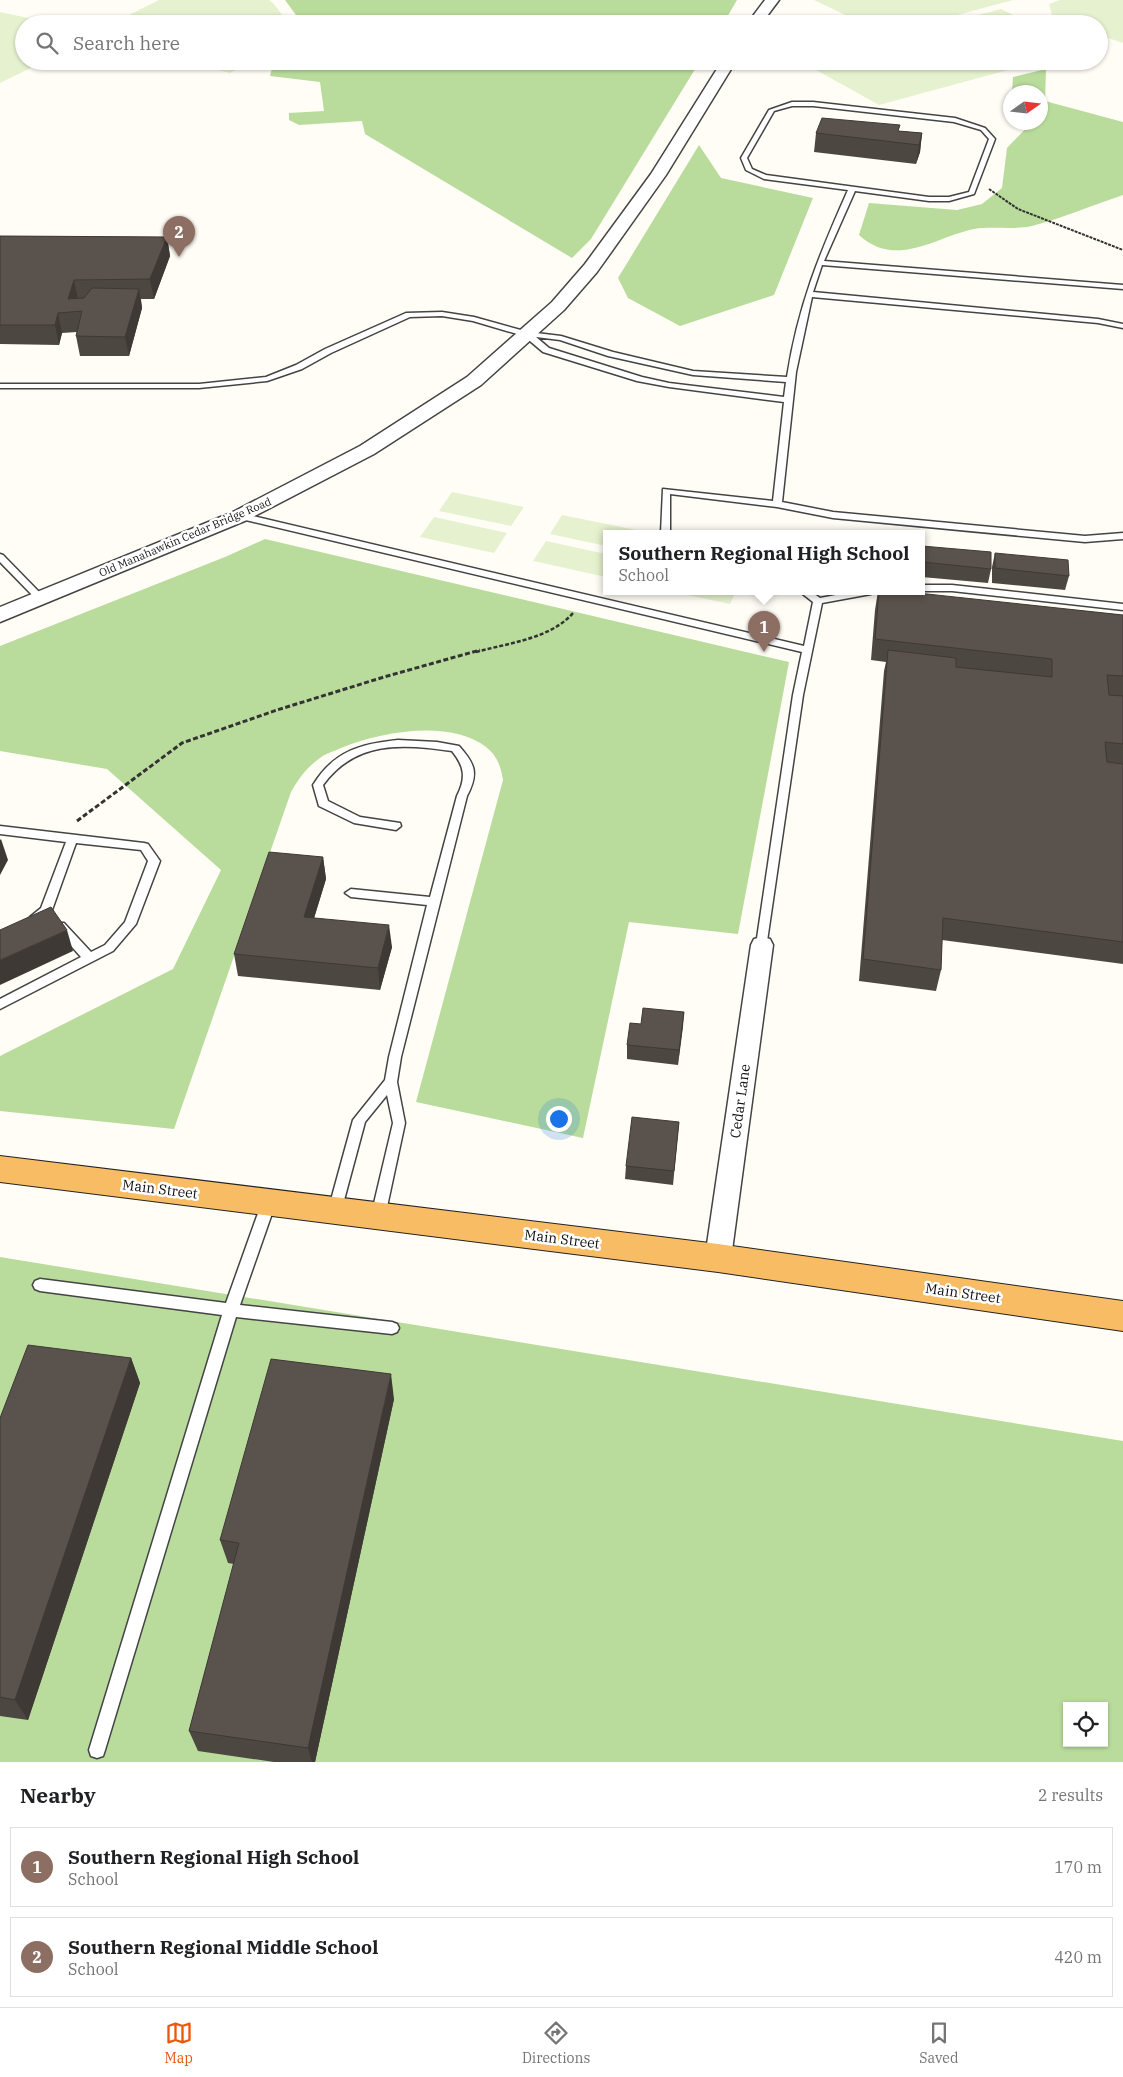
<!DOCTYPE html>
<style>
:root{--surface:#fff;--page:#f2f2f2;--text:#202124;--muted:#757577;--line:#e0e0e0;--accent:#ea580c}
body{margin:0;font-family:"IBM Plex Serif",serif;background:var(--page);color:var(--text)}
.controls{position:absolute;right:15px;bottom:15px;display:grid;overflow:hidden;border-radius:0px;box-shadow:0 1px 4px #0004}
.controls button{width:45px;height:45px;display:grid;place-items:center;padding:0;border:0;border-bottom:1px solid var(--line);background:var(--surface);color:var(--text);font:25px sans-serif}
.compass{position:absolute;left:1003px;top:85px;width:45px;height:45px;border-radius:50%;background:var(--surface);box-shadow:0 1px 4px #0004;rotate:76deg}
.you{position:absolute;left:558px;top:1118px;width:18px;height:18px;margin:-12px;border:4px solid #fff;border-radius:50%;background:#1a73e8;box-shadow:0 0 0 8px #1a73e833}
.badge{display:grid;place-items:center;width:32px;height:32px;border-radius:50%;background:var(--accent);color:#fff;font-size:16px;font-weight:700}
.pin{position:absolute;translate:-50% -41px;filter:drop-shadow(0 1px 2px #0008)}
.pin::after{content:'';position:absolute;top:26px;width:18px;height:15px;background:inherit;clip-path:polygon(0 0,100% 0,50% 100%)}
.popup{position:absolute;left:603px;top:530px;width:322px;height:65px;box-sizing:border-box;display:grid;place-content:center;border-radius:0px;background:var(--surface);filter:drop-shadow(0 1px 4px #0005);font-size:16px;white-space:nowrap;color:var(--muted)}
.popup b{font-size:19px;color:var(--text)}
.popup::after{content:'';position:absolute;left:50%;top:100%;margin-left:-10px;border:10px solid transparent;border-top-color:var(--surface)}
.list{margin:0;padding:0;list-style:none}
h2{display:flex;justify-content:space-between;align-items:center;height:65px;margin:0;padding:0 20px;font-size:21px}
h2 small{font-size:16px;font-weight:400;color:var(--muted)}
.list li{display:grid;grid-template-columns:32px 1fr auto;gap:15px;align-items:center;box-sizing:border-box;height:80px;margin:0 10px 10px;padding:0 10px;border:1px solid var(--line);border-radius:0px}
.list b{display:block;font-size:19px;white-space:nowrap}
.list p{margin:0;font-size:16px;white-space:nowrap;color:var(--muted)}
.list em{font-size:16px;font-style:normal;color:var(--muted)}
.icon{flex:none;width:28px;height:28px;fill:none;stroke:currentColor;stroke-width:2;stroke-linecap:round;stroke-linejoin:round}
.map{position:relative;flex:none;width:1123px;height:1762px;overflow:hidden}
.search{position:absolute;background:var(--surface);box-shadow:0 1px 4px #0004;left:15px;right:15px;top:15px;height:55px;display:flex;align-items:center;gap:12px;box-sizing:border-box;padding:0 18px;border-radius:28px;color:var(--muted);font-size:19px}
.sheet{height:245px;background:var(--surface)}
nav{display:flex;justify-content:space-around;align-items:center;box-sizing:border-box;height:70px;border-top:1px solid var(--line);background:var(--surface);font-size:14px;color:var(--muted)}
nav a{display:grid;justify-items:center;gap:2px}
nav .on{color:var(--accent)}
.map>svg:first-child{display:block}
</style>
<div class="map">
<svg width="1123" height="1762" viewBox="0 0 1123 1762">
<rect width="100%" height="100%" fill="#fffdf5"/>
<g fill="#b9dc9c" fill-rule="evenodd">
<polygon points="285,0 737,0 723,24 295,24 296,15"/>
<polygon points="274,61 700,61 591,239 572,258 365,134 362,121 299,125 289,120 289,113 324,111 320,82 270,76"/>
<path d="M1046,69L1045,101L1123,122V195C1093,205 1063,218 1032,226C1013,230 993,226 974,229C935,237 896,269 859,235L869,203L957,210L982,204L1002,188L1007,148L1031,123L1040,122V92H1012L1013,77Z"/>
<polygon points="699,145 721,178 813,198 774,295 680,326 628,298 618,278"/>
<path d="M265,539L789,662L738,934L629,922L583,1138L416,1102L503,780C501,767 497,755 486,747C449,719 381,732 341,748C335,751 326,753 320,758C307,767 299,778 291,792L174,1129L0,1111V1056L173,969L221,870L107,769L0,751V646L225,557Z"/>
<path d="M0,1257L1123,1441V1762H0ZM1067,1706H1104V1743H1067Z"/>
</g>
<g fill="#e6f2cf">
<polygon points="159,0 269,0 273,3 286,20 284,24 111,24"/>
<polygon points="814,0 1013,0 924,24 864,24"/>
<polygon points="1060,0 1123,0 1123,43 1099,35 1099,24 1067,24 1053,18 1049,4"/>
<polygon points="1001,9 1032,24 945,24"/>
<polygon points="0,12 56,24 24,24 24,61 45,61 0,83"/>
<polygon points="184,61 252,61 230,73"/>
<polygon points="800,61 1041,61 879,105"/>
<polygon points="452,492 524,507 511,526 439,511"/>
<polygon points="562,515 636,530 635,533 606,533 606,546 550,534"/>
<polygon points="434,517 507,533 494,553 420,537"/>
<polygon points="546,541 606,554 606,577 533,561"/>
<polygon points="669,591 736,591 730,604"/>
</g>
<g fill="none" stroke-linecap="round" stroke-linejoin="round">
<defs>
<g id="service">
<path d="M792,102H813L955,118L985,128L995,139L974,194L949,201H929L855,191L824,261L1123,285V289L822,265L813,292L1098,319L1123,324V328L1098,323L812,297L796,372L782,502L833,512L1085,536L1123,533V539L1085,542L833,518L777,507L670,494V533H661L663,489L773,501L784,402L669,387L637,381L543,352L524,336L473,321L442,316L410,317L331,353L302,369L267,381L199,388H0V384H199L266,377L296,365L325,349L406,313L442,312L474,317L528,332L561,336L613,352L693,371L787,377C798,306 819,255 848,190L764,179L746,170L741,158L769,110ZM792,106H813L954,122L981,130L989,139L969,192L949,197H929L766,175L752,169L747,158L774,111ZM536,337L560,340L608,356L693,375L786,382L784,397L669,383L642,377L549,348Z"/>
<polygon points="240,513 804,646 813,602 799,591 810,591 820,598 857,591 876,591 871,594 822,603 803,695 766,948 758,948 756,945 793,695 802,652 237,518 236,516"/>
<polygon points="0,554 3,555 43,596 43,600 37,600 0,562"/>
<polygon points="922,585 952,585 1123,604 1123,610 952,591 922,591"/>
<path d="M398,740L437,742L459,746C475,764 479,773 467,796L401,1057L397,1082L405,1123L385,1216L383,1220L378,1222L373,1220L371,1216L393,1123L387,1095L365,1122L340,1215L335,1217L330,1215L328,1211L353,1120L385,1080L389,1057L427,905L351,897L345,893L351,889L430,897L457,796C466,778 465,767 452,751C402,744 356,740 323,785L328,801L360,817L400,823L401,826L396,830L354,823L319,806L313,785C334,751 360,744 398,740Z"/>
<polygon points="0,826 144,843 148,844 160,861 136,924 113,951 0,1009 0,999 81,957 56,929 54,926 56,923 64,923 91,952 105,945 125,922 148,861 141,850 76,843 52,910 50,913 36,921 30,917 41,908 66,842 0,834"/>
<polygon points="269,1196 274,1198 276,1202 240,1305 392,1322 397,1324 399,1328 397,1332 392,1334 236,1317 105,1750 103,1756 97,1758 91,1756 89,1750 222,1315 40,1291 35,1289 33,1285 35,1281 40,1279 226,1303 262,1202 264,1198"/>
</g>
<polygon id="minor" points="762,937 770,939 773,945 731,1258 727,1266 718,1269 709,1266 705,1258 751,945 754,939"/>
<g id="tertiary">
<polygon points="765,0 779,0 761,24 747,24"/>
<polygon points="722,61 736,61 666,175 597,272 564,310 481,385 374,454 247,520 0,622 0,607 233,512 360,446 467,377 552,302 585,264 651,174"/>
</g>
<polygon id="trunk" points="0,1156 718,1244 1123,1301 1123,1331 718,1272 0,1182"/>
</defs>
<use href="#service" stroke="#444" stroke-width="3"/>
<use href="#minor" stroke="#444" stroke-width="3"/>
<use href="#tertiary" stroke="#444" stroke-width="3"/>
<use href="#trunk" stroke="#222" stroke-width="2"/>
<polyline stroke="#333" stroke-width="2" stroke-dasharray="3 1" stroke-linecap="butt" points="989,189 1018,209 1123,250"/>
<path stroke="#333" stroke-width="2.5" stroke-dasharray="4 2" stroke-linecap="butt" d="M476,652C508,643 551,639 574,612"/>
<polyline stroke="#333" stroke-width="3" stroke-dasharray="5 2.5" stroke-linecap="butt" points="77,821 182,743 277,710 384,677 480,650"/>
<use href="#service" fill="#fff" fill-rule="evenodd"/>
<use href="#minor" fill="#fff" fill-rule="evenodd"/>
<use href="#tertiary" fill="#fff" fill-rule="evenodd"/>
<use href="#trunk" fill="#f7bc64" fill-rule="evenodd"/>
</g>
<g fill="#4d4742">
<polygon points="899,131 922,133 920,152 916,164 814,152 816,133"/>
<polygon points="0,236 167,237 170,256 154,299 141,299 142,308 129,356 80,356 76,336 77,332 62,333 59,345 0,344"/>
<polygon points="922,546 991,569 988,583 922,577"/>
<polygon points="995,553 1069,576 1065,590 992,583 992,567"/>
<polygon points="878,591 1123,615 1123,964 942,940 941,970 936,991 859,981 884,671 886,662 871,660 875,610"/>
<polygon points="323,857 326,879 314,918 392,947 380,990 238,976 234,954"/>
<polygon points="684,1012 678,1065 627,1059 627,1045 641,1024"/>
<polygon points="679,1122 673,1185 625,1179 626,1166"/>
<polygon points="131,1358 140,1383 28,1720 0,1716 0,1418"/>
<polygon points="394,1399 315,1762 274,1762 198,1751 189,1731 234,1564 228,1563 220,1540"/>
</g>
<g fill="#3f3936">
<polygon points="922,133 920,152 916,164 919,145"/>
<polygon points="167,237 170,256 154,299 150,279"/>
<polygon points="74,280 78,300 68,299"/>
<polygon points="139,289 142,308 129,356 125,337"/>
<polygon points="58,313 62,333 59,345 55,325"/>
<polygon points="1,839 8,860 0,875 0,840"/>
<polygon points="323,857 326,879 308,938 304,917"/>
<polygon points="389,925 392,947 380,990 378,968"/>
<polygon points="67,930 73,951 0,985 0,960"/>
<polygon points="684,1012 683,1027 678,1065 679,1050"/>
<polygon points="131,1358 140,1383 28,1720 15,1700"/>
<polygon points="391,1374 394,1399 315,1762 312,1762 308,1748"/>
</g>
<g fill="#5a524d" stroke="#3f3936">
<polygon points="822,118 900,125 898,131 922,133 919,145 816,133"/>
<polygon points="0,236 167,237 150,279 74,280 68,299 84,298 92,288 139,289 125,337 76,336 82,311 58,313 55,325 0,325"/>
<polygon points="922,546 991,552 991,569 922,562"/>
<polygon points="995,553 1068,560 1069,576 995,568"/>
<polygon points="879,591 899,591 1123,615 1123,676 1107,675 1109,695 1123,696 1123,744 1105,742 1107,762 1123,764 1123,942 943,918 941,970 863,959 888,650 956,658 956,667 1052,677 1052,659 875,639"/>
<polygon points="269,852 323,857 304,917 389,925 378,968 234,954"/>
<polygon points="51,907 67,930 0,960 0,930"/>
<polygon points="643,1008 684,1012 679,1050 627,1045 630,1023 641,1024"/>
<polygon points="632,1117 679,1122 674,1171 626,1166"/>
<polygon points="28,1345 131,1358 15,1700 0,1697 0,1418"/>
<polygon points="271,1359 391,1374 308,1748 189,1731 239,1543 220,1540"/>
</g>
<g text-anchor="middle" dominant-baseline="central" stroke-width="5" stroke-linejoin="round" paint-order="stroke">
<g font-size="11" fill="#111" stroke="#fff">
<text transform="translate(185 537) rotate(-23)">Old Manahawkin Cedar Bridge Road</text>
</g>
<g font-size="14" fill="#111" stroke="#fff">
<text transform="translate(740 1101) rotate(-82)">Cedar Lane</text>
<text transform="translate(160 1189) rotate(7)">Main Street</text>
<text transform="translate(562 1239) rotate(7)">Main Street</text>
<text transform="translate(963 1293) rotate(8)">Main Street</text>
</g>
</g>
</svg>
<div class="controls">
<button><svg class="icon" aria-label="locate" viewBox="0 0 24 24"><circle cx="12" cy="12" r="6"/><path d="M12 2v4M12 18v4M2 12h4M18 12h4"/></svg></button>
</div>
<svg class="compass" viewBox="-18 -18 36 36"><path d="M0-13l5 13h-10z" fill="#e53935"/><path d="M0 13l5-13h-10z" fill="#757577"/></svg>
<div class="you"></div>
<div class="pin badge" style="left:764px;top:652px;background:#8d6e63">1</div>
<div class="popup"><b>Southern Regional High School</b>School</div>
<div class="pin badge" style="left:179px;top:257px;background:#8d6e63">2</div>
<div class="search"><svg class="icon" aria-label="search" viewBox="0 0 24 24"><circle cx="10" cy="10" r="6"/><path d="M15 15l6 6"/></svg>Search here</div>
</div>
<section class="sheet">
<h2>Nearby<small>2 results</small></h2>
<ul class="list">
<li><span class="badge" style="background:#8d6e63">1</span><div><b>Southern Regional High School</b><p>School</p></div><em>170 m</em></li>
<li><span class="badge" style="background:#8d6e63">2</span><div><b>Southern Regional Middle School</b><p>School</p></div><em>420 m</em></li>
</ul>
</section>
<nav>
<a class="on"><svg class="icon" aria-label="map" viewBox="0 0 24 24"><path d="M3 6l6-2 6 2 6-2v14l-6 2-6-2-6 2zM9 4v14M15 6v14"/></svg>Map</a>
<a><svg class="icon" aria-label="directions" viewBox="0 0 24 24"><path d="M12 3l9 9-9 9-9-9zM9 14v-3h6M13 9l2 2-2 2"/></svg>Directions</a>
<a><svg class="icon" aria-label="saved" viewBox="0 0 24 24"><path d="M7 4h10v16l-5-4-5 4z"/></svg>Saved</a>
</nav>
